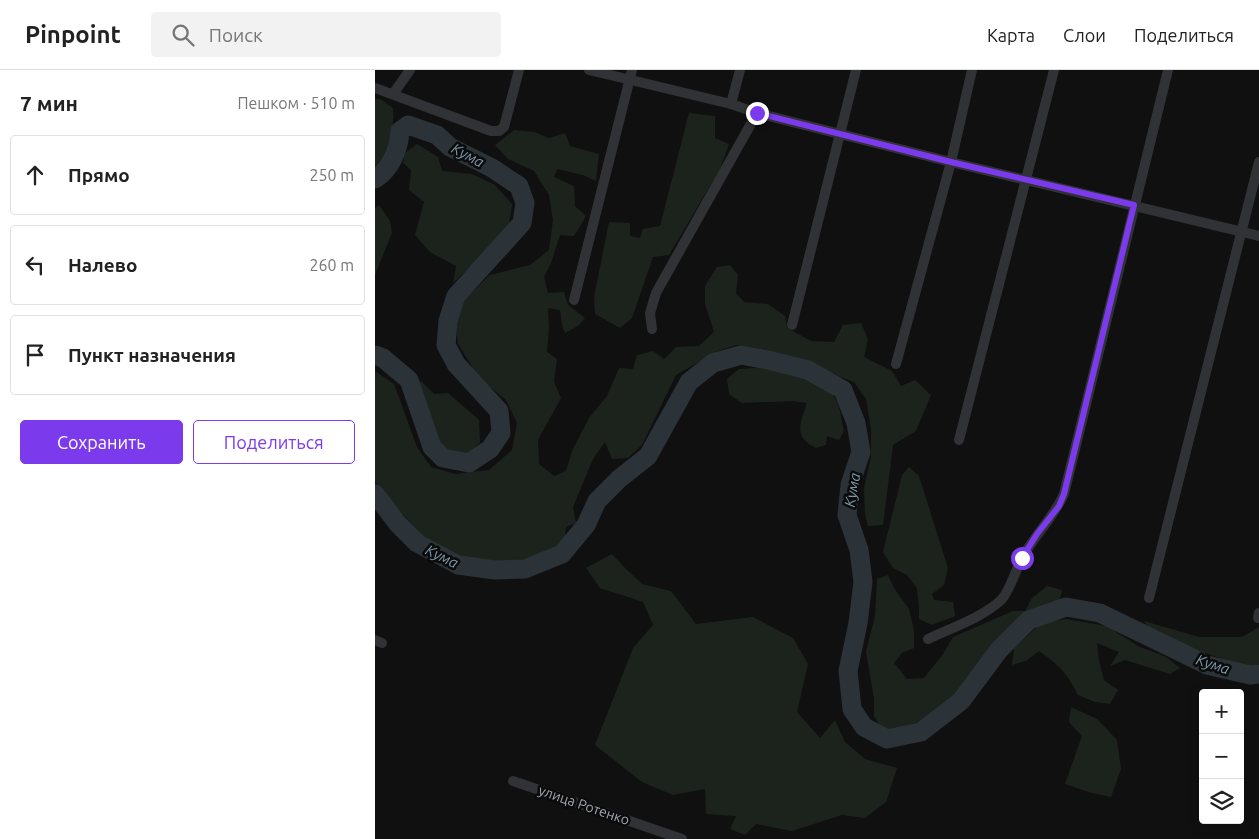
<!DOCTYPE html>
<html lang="ru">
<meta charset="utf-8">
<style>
:root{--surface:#fff;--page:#f2f2f2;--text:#222;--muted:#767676;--line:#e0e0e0;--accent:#7c3aed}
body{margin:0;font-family:Ubuntu,sans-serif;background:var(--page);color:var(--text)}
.controls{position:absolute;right:15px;bottom:15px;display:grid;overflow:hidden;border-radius:5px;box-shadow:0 2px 12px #0003}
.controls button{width:45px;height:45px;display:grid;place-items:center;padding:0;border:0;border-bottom:1px solid var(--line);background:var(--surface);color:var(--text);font:25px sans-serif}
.stop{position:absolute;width:15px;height:15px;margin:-11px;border:4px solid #7c3aed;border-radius:50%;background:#fff}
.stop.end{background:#7c3aed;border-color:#fff;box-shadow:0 1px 5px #0008}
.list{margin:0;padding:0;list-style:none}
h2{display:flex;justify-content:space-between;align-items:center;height:65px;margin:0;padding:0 20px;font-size:21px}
h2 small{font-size:16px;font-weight:400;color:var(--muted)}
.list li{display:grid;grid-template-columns:32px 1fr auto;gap:15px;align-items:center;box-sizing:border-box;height:80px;margin:0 10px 10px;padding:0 10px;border:1px solid var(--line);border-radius:5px}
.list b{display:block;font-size:19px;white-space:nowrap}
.list em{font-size:16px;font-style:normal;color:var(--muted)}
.actions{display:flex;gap:10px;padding:15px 20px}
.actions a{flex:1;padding:11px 0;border:1px solid var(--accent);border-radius:5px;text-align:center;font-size:18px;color:var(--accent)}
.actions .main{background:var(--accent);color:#fff}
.icon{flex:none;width:28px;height:28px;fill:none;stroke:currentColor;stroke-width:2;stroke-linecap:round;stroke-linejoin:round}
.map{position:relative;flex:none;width:884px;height:769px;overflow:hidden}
header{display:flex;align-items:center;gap:30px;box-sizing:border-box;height:70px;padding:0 25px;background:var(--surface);border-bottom:1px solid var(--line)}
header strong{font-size:24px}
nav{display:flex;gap:28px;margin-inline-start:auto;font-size:18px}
.search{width:350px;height:45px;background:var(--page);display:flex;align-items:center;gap:12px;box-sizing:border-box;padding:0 18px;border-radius:5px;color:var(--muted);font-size:19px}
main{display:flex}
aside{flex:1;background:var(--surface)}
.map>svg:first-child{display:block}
</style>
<header>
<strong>Pinpoint</strong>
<div class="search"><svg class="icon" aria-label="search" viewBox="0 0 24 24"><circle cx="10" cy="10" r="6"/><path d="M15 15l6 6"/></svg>Поиск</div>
<nav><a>Карта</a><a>Слои</a><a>Поделиться</a></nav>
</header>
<main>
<aside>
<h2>7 мин<small>Пешком · 510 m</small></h2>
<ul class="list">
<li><svg class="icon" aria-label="ahead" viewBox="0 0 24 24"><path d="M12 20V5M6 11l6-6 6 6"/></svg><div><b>Прямо</b></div><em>250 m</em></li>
<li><svg class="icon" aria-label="left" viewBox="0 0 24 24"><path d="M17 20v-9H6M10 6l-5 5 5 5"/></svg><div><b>Налево</b></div><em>260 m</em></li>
<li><svg class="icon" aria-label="arrive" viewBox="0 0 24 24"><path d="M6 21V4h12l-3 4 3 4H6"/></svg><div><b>Пункт назначения</b></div></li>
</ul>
<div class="actions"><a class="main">Сохранить</a><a>Поделиться</a></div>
</aside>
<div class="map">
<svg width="884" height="769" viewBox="0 0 884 769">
<rect width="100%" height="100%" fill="#101011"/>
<g fill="#1c231d">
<path d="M0,29H5L18,38C19,58 16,82 0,96Z"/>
<polygon points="314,43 340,46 340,68 354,74 345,99 294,185 278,187 257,248 245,258 220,244 219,227 234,152 255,153 255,166 265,168 268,159 285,156"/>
<polygon points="139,60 159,62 174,68 190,63 195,76 224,84 221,111 208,105 182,99 179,107 199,116 200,136 211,146 199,166 185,165 176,193 169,207 173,223 189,222 193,235 210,248 203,256 190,263 187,255 185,240 173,238 174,258 172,282 182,289 179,312 186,328 163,370 164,394 179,406 191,401 197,381 214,348 232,326 244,298 258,299 262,285 278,281 289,289 301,277 324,276 339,262 330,234 330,216 342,197 355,195 363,205 361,223 369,232 393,234 410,246 412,258 436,271 459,272 468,255 486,253 493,269 489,287 517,301 526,316 540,310 556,325 541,361 518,375 508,455 493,456 490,445 489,418 496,386 496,359 491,329 479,312 392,280 361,275 343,281 301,305 267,375 253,388 237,389 230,372 218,389 198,437 201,453 191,457 190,471 178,480 151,491 118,492 84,487 47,466 0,412 0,301 19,314 42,377 56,397 80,404 114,400 137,380 142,353 131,330 104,308 83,274 81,257 90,229 115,205 155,195 174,180 178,150 174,125 159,101 133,89 120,75"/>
<polygon points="42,74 63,87 67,101 97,104 120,115 137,134 134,156 116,177 78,213 81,196 55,182 40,165 49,132 34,120 36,100 28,93 30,83"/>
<polygon points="4,135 15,151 17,163 0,205 0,138"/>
<path d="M381,298C407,302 447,303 461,330C466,338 466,351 469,361L464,370L452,366L451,375L441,378C417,366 426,352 432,333L417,331L367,333L354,324L352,309L364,299Z"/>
<polygon points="46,311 59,324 73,323 104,350 105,373 94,383 77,383 61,375 43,315"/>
<polygon points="534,397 544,406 573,498 569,515 557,524 559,530 578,532 580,546 557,555 544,549 544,538 542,518 532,505 518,498 508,482 527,405"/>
<polygon points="237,484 251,499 267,514 296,521 321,554 378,547 418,568 433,594 422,642 445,668 460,650 470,672 490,689 522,698 511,732 490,748 467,745 417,761 381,754 370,765 355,759 361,746 331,744 330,719 298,725 267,712 220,675 258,578 278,555 268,532 225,518 211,498"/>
<polygon points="513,505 519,518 534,539 539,561 539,578 527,583 519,593 532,609 549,608 568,584 578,567 638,541 650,541 657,528 672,516 687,520 685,529 676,537 651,548 630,568 584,627 546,657 527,660 507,659 499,646 499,629 491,582 500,546 502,509"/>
<path d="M691,549L732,556L763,576L791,587L805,598L795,604L750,590L735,596L744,582L722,573L724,591L729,610L743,620L735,634L720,632L703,625C692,603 684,595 664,581L651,591L637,595L639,578L666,553Z"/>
<polygon points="769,551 824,567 867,567 884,557 884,594 873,597 781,567"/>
<polygon points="696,637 722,649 742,670 746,699 736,727 717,723 690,714 707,666 694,652"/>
</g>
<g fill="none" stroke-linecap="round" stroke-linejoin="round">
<g stroke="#2b3338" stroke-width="19">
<path d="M0,109C16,99 24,79 25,61L33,55L62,65L75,77L117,98L144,116L150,133L147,153L81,226L73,251L71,275L81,294L124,341L126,363L115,379L94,393L68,388L57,377L34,310L8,288L0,285"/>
<polyline points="0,424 23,454 42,473 83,495 120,500 150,499 187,484 211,455 222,431 244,409 273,386 314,312 338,293 366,285 393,290 433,300 468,320 481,353 486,382 475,415 472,445 484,480 488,512 483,553 473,601 477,639 489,657 512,669 546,662 586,631 624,580 654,550 691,537 725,543 832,595 875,605 884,604"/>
</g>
<g stroke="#313235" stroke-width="10">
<polyline points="214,0 356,34 382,43 576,92 884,166"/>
<polyline points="0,18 116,61 124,61 129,57 144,0"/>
<polyline points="18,24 35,0"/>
<polyline points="356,34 365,0"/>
<polyline points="199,230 257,0"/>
<polyline points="417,255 481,0"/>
<polyline points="277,259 275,243 281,223 382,43"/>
<polyline points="521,294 576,92 597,0"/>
<polyline points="584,370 679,0"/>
<polyline points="774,528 884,92"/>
<polyline points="883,548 884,543"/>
<path d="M553,569C576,558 609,547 627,529C635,520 641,499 647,488C659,466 679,447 689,424L793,0"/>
<polyline points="0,570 7,573"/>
<polyline points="138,711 307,769"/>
</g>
</g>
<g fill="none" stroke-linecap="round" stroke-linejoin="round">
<polyline stroke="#7c3aed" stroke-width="6" points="382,43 576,92 759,135 689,424 684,436 662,464 647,488"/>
</g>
<g text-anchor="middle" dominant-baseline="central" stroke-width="5" stroke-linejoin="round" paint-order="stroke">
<g font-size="14" fill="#a2a8b0" stroke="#0b0b0c">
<text transform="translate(209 735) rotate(19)">улица Ротенко</text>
</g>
<g font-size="15" font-style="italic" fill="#7c98a8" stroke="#0b0b0c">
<text transform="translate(93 85) rotate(28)">Кума</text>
<text transform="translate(477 420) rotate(-80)">Кума</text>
<text transform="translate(67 486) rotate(26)">Кума</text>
<text transform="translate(838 594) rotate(18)">Кума</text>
</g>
</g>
</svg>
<div class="controls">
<button>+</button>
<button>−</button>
<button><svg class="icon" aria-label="layers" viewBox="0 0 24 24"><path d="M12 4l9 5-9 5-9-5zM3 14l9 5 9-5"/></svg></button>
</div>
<div class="stop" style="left:647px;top:488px"></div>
<div class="stop end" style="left:382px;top:43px"></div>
</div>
</main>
